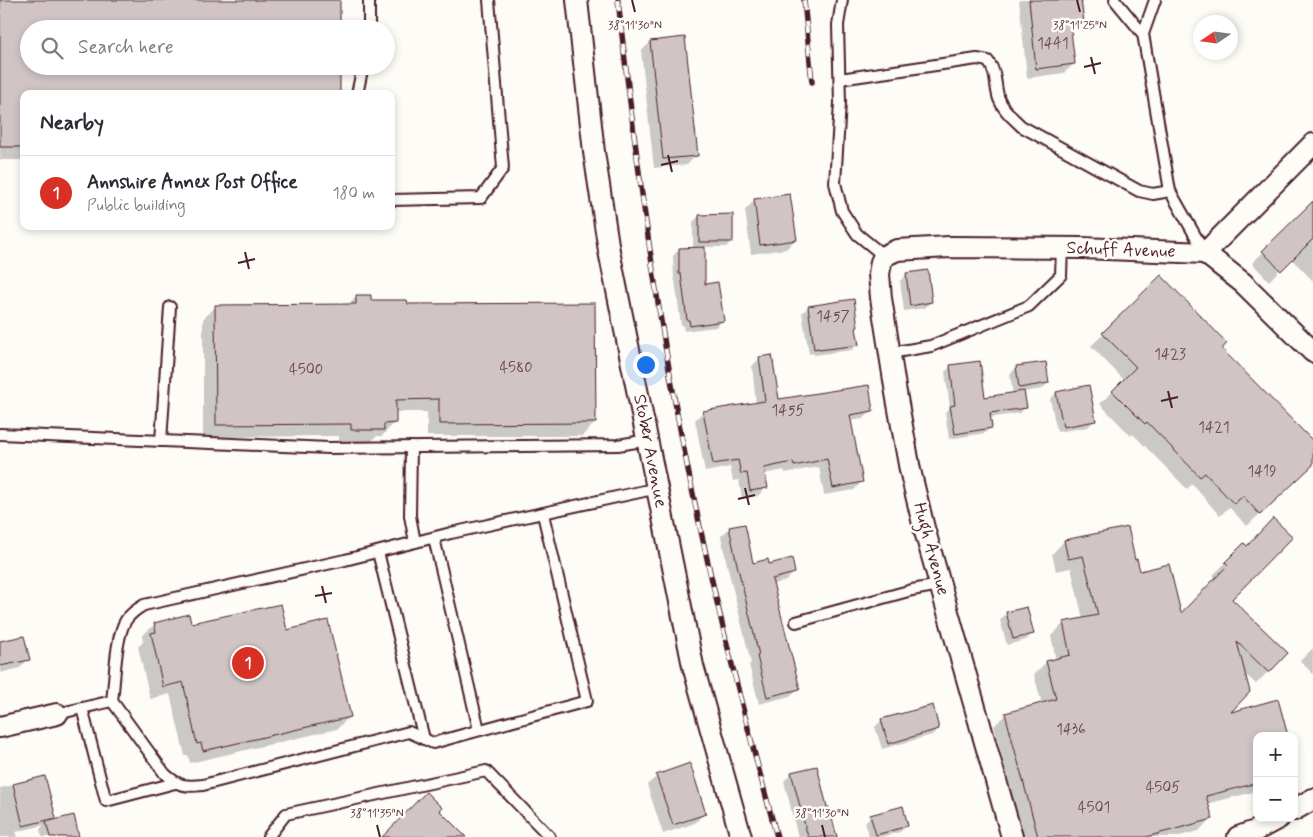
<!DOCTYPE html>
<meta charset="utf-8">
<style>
:root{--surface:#fff;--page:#f2f2f3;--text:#2b2b33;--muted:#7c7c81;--line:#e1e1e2;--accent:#d93025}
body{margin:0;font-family:Mynerve,sans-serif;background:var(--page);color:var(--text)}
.controls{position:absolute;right:15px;bottom:15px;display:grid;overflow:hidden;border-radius:10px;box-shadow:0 2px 8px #0003}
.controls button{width:45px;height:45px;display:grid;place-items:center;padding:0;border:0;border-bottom:1px solid var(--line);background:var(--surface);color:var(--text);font:25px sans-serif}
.compass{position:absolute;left:1193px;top:15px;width:45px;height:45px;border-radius:50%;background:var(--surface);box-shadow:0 2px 8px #0003;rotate:257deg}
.you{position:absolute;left:645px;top:364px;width:18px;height:18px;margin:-12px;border:4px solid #fff;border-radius:50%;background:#1a73e8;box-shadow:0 0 0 8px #1a73e833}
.badge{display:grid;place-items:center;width:32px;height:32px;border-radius:50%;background:var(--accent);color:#fff;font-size:16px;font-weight:700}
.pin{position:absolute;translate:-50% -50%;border:2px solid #fff;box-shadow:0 1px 5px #0006}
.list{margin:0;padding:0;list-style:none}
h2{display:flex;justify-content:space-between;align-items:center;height:65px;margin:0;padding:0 20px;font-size:21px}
h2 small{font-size:16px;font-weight:400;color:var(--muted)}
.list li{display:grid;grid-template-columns:32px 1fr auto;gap:15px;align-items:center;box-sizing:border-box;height:75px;padding:0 20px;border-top:1px solid var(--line)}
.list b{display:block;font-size:19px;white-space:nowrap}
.list p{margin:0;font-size:16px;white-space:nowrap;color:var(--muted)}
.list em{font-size:16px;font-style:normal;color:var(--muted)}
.icon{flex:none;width:28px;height:28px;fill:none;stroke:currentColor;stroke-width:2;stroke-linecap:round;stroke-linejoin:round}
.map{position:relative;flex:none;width:1313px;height:837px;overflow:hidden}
.search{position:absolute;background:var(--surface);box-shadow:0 2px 8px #0003;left:20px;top:20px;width:375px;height:55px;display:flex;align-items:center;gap:12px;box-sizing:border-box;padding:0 18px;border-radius:28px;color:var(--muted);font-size:19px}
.panel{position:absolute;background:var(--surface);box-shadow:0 2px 8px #0003;left:20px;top:90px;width:375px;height:140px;border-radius:10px}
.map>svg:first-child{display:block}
</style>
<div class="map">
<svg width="1313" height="837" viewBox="0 0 1313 837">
<rect width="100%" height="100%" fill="#fdfcf7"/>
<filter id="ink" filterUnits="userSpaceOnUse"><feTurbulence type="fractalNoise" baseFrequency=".02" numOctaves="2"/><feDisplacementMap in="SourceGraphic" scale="10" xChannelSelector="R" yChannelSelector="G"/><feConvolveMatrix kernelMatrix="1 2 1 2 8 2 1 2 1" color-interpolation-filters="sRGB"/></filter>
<g filter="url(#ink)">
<g fill="#0003">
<polygon points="0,0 338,0 29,29 24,94 24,160 0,160"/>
<polygon points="1019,0 1085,0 1081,6 1082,21 1073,31 1070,31 1074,64 1064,73 1027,78"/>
<polygon points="651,42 696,155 687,165 654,168 641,51"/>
<polygon points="755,200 795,240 786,249 751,254 745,210"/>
<polygon points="1313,205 1313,281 1291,258 1269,281 1252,263"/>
<polygon points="699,216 732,241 726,247 703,247 704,285 722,321 716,327 684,331 683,325 681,325 675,280 674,280 673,256 679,249 693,249 693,222"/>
<polygon points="907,274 931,302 924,308 904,311 900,281"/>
<polygon points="1161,277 1220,349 1313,443 1313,464 1247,526 1229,507 1220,516 1192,484 1187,489 1133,434 1131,436 1100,404 1124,380 1091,346"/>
<polygon points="357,296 370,302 406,305 595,423 582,436 427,436 427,412 394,412 394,423 382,436 377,436 370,442 339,442 339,436 203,437 203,319 216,306 348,305"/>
<polygon points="808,307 855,329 858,344 852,350 814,355 813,353 809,354 802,313"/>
<polygon points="760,358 778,400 872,411 863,419 850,421 862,481 854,490 824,495 819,467 785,473 784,470 764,474 766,487 758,496 742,499 739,480 733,481 730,467 705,472 695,420 703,412 756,404 752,366"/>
<polygon points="950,367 984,398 1013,394 1010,374 1016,368 1048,383 1042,389 1023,392 1025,408 1020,413 989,418 991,427 985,433 949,439 945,412 950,408 945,372"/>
<polygon points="1056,393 1095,420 1088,427 1057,432 1050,399"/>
<polygon points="730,528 752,564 794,572 786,581 773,584 799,688 790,696 759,704 749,665 751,663 728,569 721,536"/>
<polygon points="1064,541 1134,561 1139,572 1180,615 1216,578 1213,575 1244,545 1231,599 1286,653 1256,684 1244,673 1227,714 1257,736 1257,791 1207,804 1211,818 1199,831 1176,837 1023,837 994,726 1006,714 1042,704 1034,675 1046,662 1056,660 1051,636 1064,623 1083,619 1071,568 1056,571 1052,554"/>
<polygon points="1006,614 1032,634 1026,640 1007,645 1000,620"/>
<polygon points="155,624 286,632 350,716 337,729 190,763 188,755 185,756 170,694 150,699 138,647 143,642 142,636"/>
<polygon points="0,642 28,659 20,668 0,673"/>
<polygon points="1313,648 1313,674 1300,661"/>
<polygon points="882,720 938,729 932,735 882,749 875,727"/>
<polygon points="792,773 835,837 798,837 784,781"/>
<polygon points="657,776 705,813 695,823 663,834 647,785"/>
<polygon points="44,778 54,818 50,822 75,837 42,837 40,829 44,825 16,832 18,837 0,837 0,788"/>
<polygon points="871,816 907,825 900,832 881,837 869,837 865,822"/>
</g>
<g fill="#d0c5c4" stroke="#4a1f2b">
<polygon points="0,0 340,0 340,29 29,29 29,66 340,66 340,94 24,94 24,147 0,147"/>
<polygon points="1029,0 1081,0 1084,22 1070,23 1075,64 1036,69"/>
<polygon points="685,37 698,156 663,159 650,41"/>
<polygon points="790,194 797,240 760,245 754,199"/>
<polygon points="1313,201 1313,239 1281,271 1262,251"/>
<polygon points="733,214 733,242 699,242 699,215"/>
<polygon points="705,247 705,284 718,282 724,321 690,326 689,320 687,320 681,274 679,274 679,248"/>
<polygon points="928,270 932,302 910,306 906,273"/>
<polygon points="1161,275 1227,343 1222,349 1313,441 1313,465 1260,515 1243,496 1234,504 1205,473 1200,477 1147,422 1145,424 1112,391 1136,367 1102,333"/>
<polygon points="356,295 371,295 371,300 407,300 408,304 595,303 596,423 439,424 439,399 396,400 396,423 384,424 384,430 351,430 351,424 216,425 215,305 356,304"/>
<polygon points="854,299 858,327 856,328 859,345 819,350 819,348 814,349 808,306"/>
<polygon points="772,355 779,399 869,385 873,411 850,415 863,482 833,488 827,459 794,466 793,462 764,468 768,488 750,491 747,473 741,474 738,460 713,464 703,411 765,401 759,357"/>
<polygon points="980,361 985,397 1024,391 1027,408 990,413 992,428 955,434 950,406 955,405 950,365"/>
<polygon points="1046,362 1049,383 1019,388 1016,366"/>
<polygon points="1089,385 1096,421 1063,427 1056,392"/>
<polygon points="1273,518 1293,537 1232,599 1288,653 1269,673 1237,642 1250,692 1231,712 1278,699 1288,736 1257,736 1257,783 1206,796 1213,819 1146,837 1038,837 1005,713 1056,699 1046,661 1070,655 1063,622 1098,615 1083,556 1068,559 1064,540 1128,527 1135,560 1137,559 1140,571 1169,564 1181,613 1228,565 1225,562 1244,543 1247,546"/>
<polygon points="745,524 753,563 768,559 769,564 792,558 795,573 772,579 800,689 767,697 757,656 759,655 736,560 729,527"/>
<polygon points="281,604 287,630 328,620 351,717 203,751 201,743 197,744 183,682 163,687 151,633 156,632 154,623 189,614 191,623"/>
<polygon points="1027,607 1034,634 1013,639 1006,612"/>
<polygon points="24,636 30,660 0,666 0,641"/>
<polygon points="933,705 939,729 888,744 881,719"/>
<polygon points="690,763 706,814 673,825 656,775"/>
<polygon points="817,766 827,807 829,807 837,837 808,837 791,772"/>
<polygon points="45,776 56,818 23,826 13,784"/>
<polygon points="426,792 442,808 439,810 466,837 382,837"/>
<polygon points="903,806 908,826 876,835 870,815"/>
<polygon points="74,815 79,837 50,837 46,822"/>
</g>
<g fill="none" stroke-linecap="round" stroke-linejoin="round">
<defs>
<g id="service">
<polyline points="842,0 838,25 840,103 835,183 842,211 857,234 884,256"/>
<polyline points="1115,0 1143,34"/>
<polyline points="1155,0 1143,34 1170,191 1205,253"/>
<polyline points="369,29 369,0"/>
<path d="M840,79L977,59L988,61C998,75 994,84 999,99C1003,110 1013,118 1021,126L1139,191L1153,194L1170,191"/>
<polyline points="357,94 363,66"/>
<polyline points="391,200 481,198 503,168 489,0"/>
<polyline points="890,353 931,346 1029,306 1061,275 1062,248"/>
<polyline points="0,434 329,448 618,445 648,440"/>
<polyline points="161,441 170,307"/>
<polyline points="411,447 410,516 415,542"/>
<path d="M543,514L587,701L433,743L409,732L203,785C185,787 178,786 165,774L112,701C115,680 115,637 126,620C131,613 137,609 144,605L345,560L451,533L658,488"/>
<polyline points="434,538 479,730"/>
<polyline points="378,552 424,739"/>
<polyline points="796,622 912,590 940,585"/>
<polyline points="82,708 106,801 175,783"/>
<polyline points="57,714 112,701"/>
<polyline points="268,837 286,814 486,771 550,837"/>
</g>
<g id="minor">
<polyline points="577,0 594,152 609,251 693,666 741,837"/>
<polyline points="1205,253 1243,283 1313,352"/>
<polyline points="0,727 57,714"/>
<polyline points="1294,810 1313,799"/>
<polyline points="1012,837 924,528 910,470 896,393 881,298 879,274 881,262 884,256 897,250 949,247 1082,248 1205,253 1313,144"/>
<polyline points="1238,837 1255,831 1279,818"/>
</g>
</defs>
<use href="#service" stroke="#4a1f2b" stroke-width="14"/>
<use href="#minor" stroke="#4a1f2b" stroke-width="24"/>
<use href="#service" stroke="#fdfcf7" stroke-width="10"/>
<use href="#minor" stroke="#fdfcf7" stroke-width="20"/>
<defs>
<g id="rail">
<path d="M618,0C632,125 648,250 670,374C697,530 735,684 777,837"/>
<polyline points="804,0 812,82"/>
</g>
</defs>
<use href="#rail" stroke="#4a1f2b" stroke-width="5.5"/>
<use href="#rail" stroke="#fdfcf7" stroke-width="4" stroke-dasharray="11" stroke-linecap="butt"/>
</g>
</g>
<path fill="none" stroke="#4a1f2b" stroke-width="2" d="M632,0L635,12M1077,0L1080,12M1091,57L1095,74M1084,67L1101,63M668,155L672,172M661,165L678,161M245,252L249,269M238,263L255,259M1168,391L1172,408M1161,401L1178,397M745,488L749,505M738,499L755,495M322,586L326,603M315,596L332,593M377,825L380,837M822,825L825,837"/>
<g text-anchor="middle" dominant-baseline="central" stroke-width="5" stroke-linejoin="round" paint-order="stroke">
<g font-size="15" fill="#6c4851">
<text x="1053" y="44">1441</text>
<text x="833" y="317">1457</text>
<text x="1170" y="355">1423</text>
<text x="516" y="368">4580</text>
<text x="306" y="370">4500</text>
<text x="788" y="411">1455</text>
<text x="1214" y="428">1421</text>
<text x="1262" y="472">1419</text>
<text x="1071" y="730">1436</text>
<text x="1163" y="788">4505</text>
<text x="1094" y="808">4501</text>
</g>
<g font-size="18" fill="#4a1f2b" stroke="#fdfcf7">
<text transform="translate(1121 250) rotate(2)">Schuff Avenue</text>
<text transform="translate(650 451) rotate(79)">Stober Avenue</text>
<text transform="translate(931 549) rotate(75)">Hugh Avenue</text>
</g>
</g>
<g font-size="12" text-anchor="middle" fill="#4a1f2b" stroke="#fdfcf7" stroke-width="5" stroke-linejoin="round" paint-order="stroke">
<text x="635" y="29">38°11'30"N</text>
<text x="1080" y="29">38°11'25"N</text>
<text x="377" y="817">38°11'35"N</text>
<text x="822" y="817">38°11'30"N</text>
</g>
</svg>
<div class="controls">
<button>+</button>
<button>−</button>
</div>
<svg class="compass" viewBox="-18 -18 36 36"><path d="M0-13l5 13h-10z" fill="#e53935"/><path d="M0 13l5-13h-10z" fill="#7c7c81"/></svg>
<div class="you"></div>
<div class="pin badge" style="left:248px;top:663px">1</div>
<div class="search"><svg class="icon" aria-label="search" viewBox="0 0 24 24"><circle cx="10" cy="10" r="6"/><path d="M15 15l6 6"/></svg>Search here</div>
<section class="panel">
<h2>Nearby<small></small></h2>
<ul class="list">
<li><span class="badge">1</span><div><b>Annshire Annex Post Office</b><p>Public building</p></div><em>180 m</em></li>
</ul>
</section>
</div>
